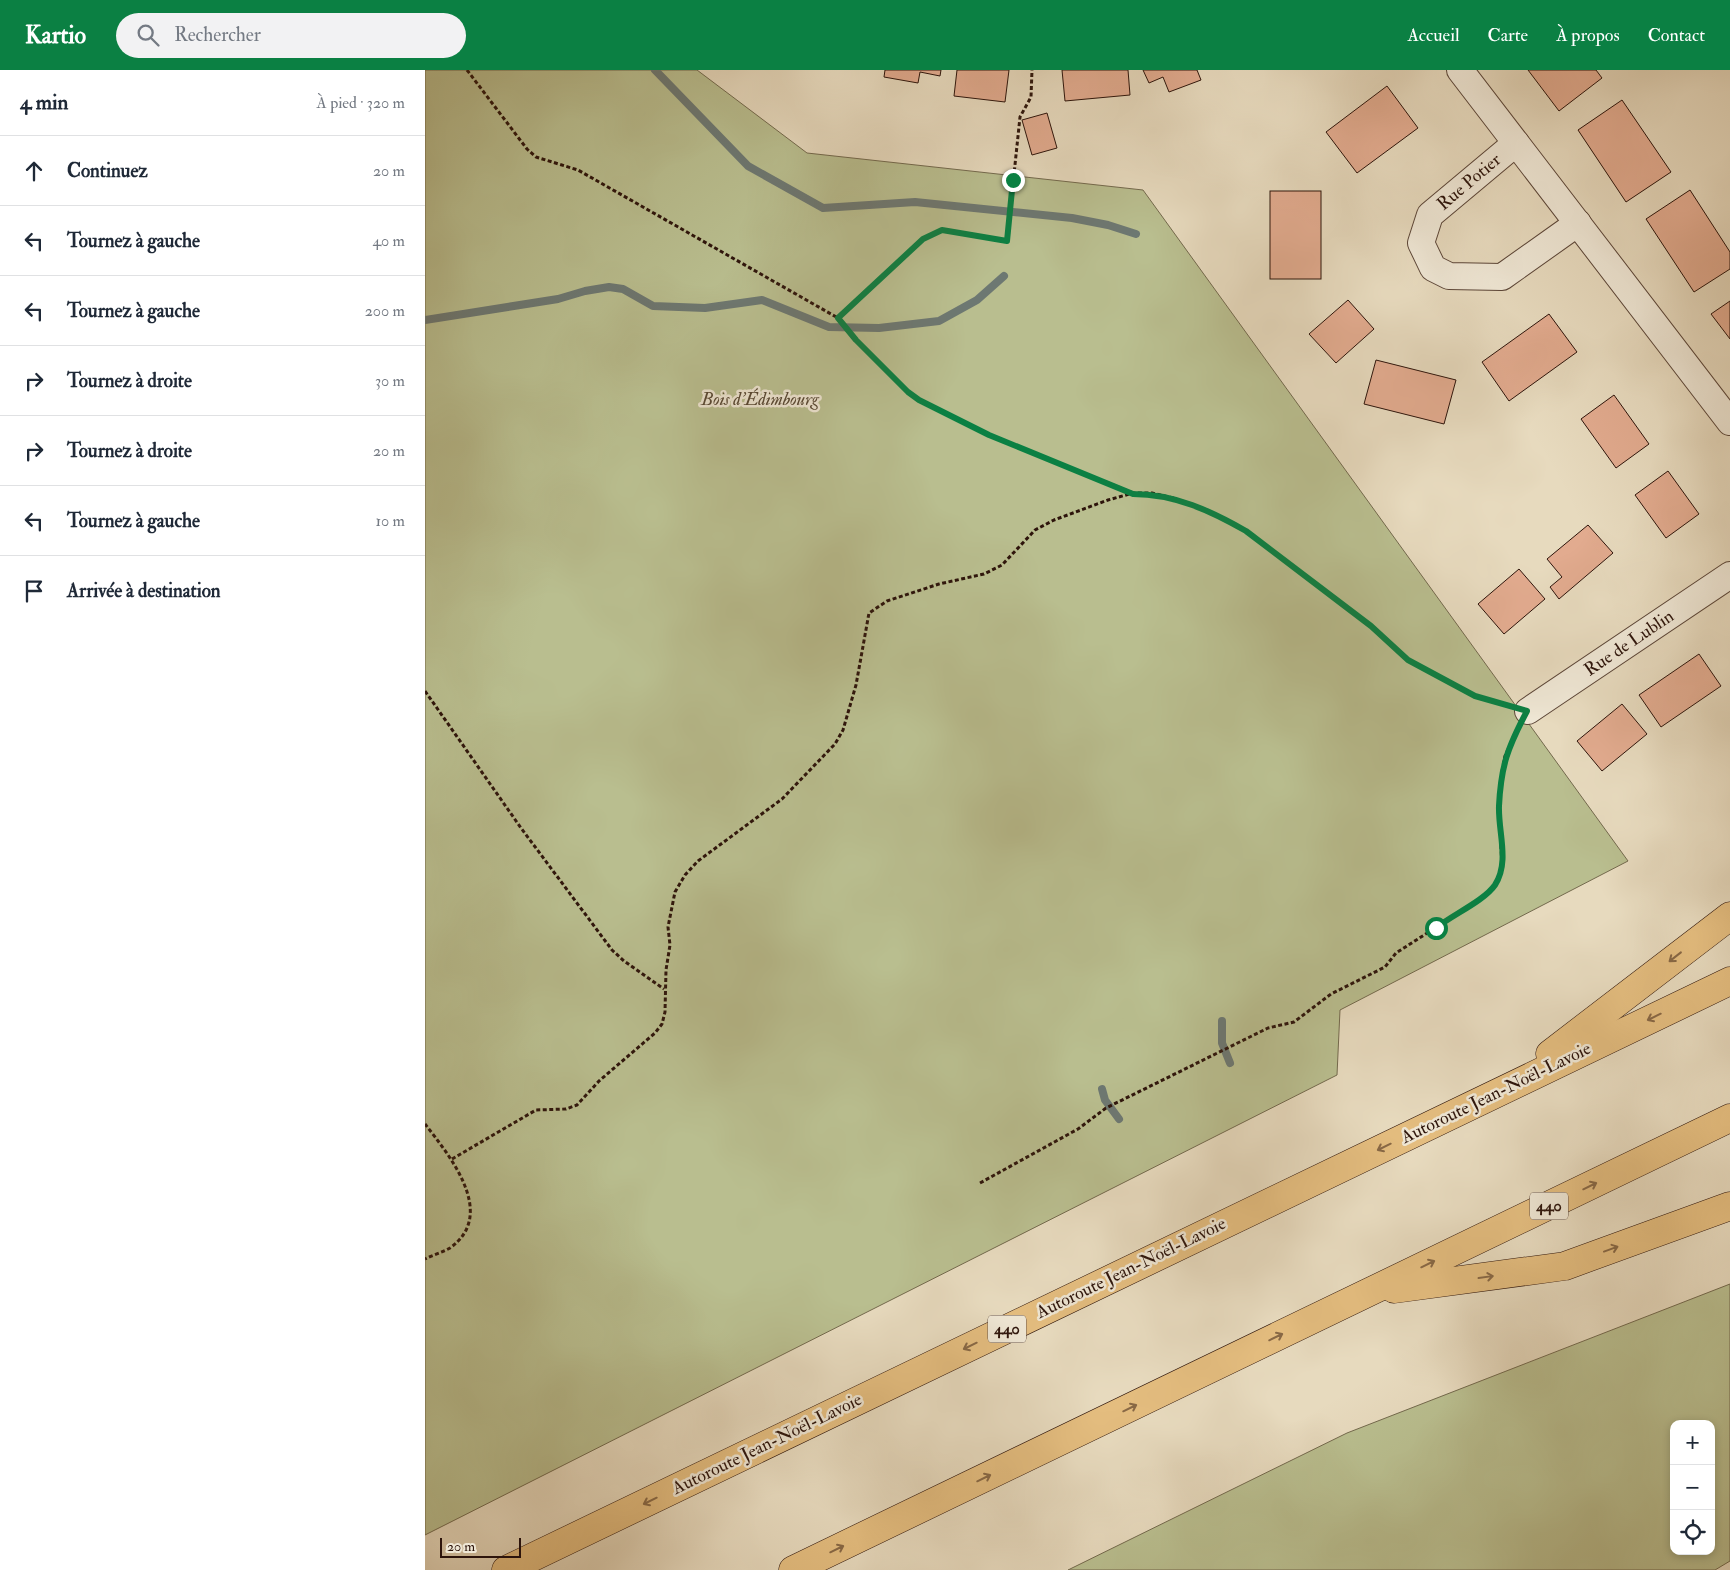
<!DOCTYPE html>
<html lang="fr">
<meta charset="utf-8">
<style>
:root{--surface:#fff;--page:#f2f2f3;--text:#1f2937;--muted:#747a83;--line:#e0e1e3;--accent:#0b8043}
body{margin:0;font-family:"IM FELL Double Pica",serif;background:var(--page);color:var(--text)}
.controls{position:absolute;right:15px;bottom:15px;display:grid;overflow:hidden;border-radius:10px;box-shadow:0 2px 8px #0003}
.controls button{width:45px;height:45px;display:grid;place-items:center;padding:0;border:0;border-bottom:1px solid var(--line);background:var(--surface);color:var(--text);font:25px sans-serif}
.scale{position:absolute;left:15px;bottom:12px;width:81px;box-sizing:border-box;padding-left:5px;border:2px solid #2d140b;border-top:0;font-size:14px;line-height:18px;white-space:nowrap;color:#2d140b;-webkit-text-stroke:4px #efe7d5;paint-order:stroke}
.stop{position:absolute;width:15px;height:15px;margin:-11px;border:4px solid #0b8043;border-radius:50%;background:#fff}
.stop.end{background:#0b8043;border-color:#fff;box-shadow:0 1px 5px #0008}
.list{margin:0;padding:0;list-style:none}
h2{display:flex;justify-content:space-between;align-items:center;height:65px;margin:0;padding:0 20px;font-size:21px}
h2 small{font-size:16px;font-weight:400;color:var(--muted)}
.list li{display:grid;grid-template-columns:32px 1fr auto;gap:15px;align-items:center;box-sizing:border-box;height:70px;padding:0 20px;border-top:1px solid var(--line)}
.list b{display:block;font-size:19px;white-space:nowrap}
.list em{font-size:16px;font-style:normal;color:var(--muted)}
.icon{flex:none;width:28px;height:28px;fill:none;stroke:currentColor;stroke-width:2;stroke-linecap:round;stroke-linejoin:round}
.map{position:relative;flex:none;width:1305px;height:1500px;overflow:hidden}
header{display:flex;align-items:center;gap:30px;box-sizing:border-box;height:70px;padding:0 25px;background:var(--accent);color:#fff}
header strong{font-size:24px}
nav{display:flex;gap:28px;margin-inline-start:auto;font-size:18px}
.search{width:350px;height:45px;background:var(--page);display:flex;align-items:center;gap:12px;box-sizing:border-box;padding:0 18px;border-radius:28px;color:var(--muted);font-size:19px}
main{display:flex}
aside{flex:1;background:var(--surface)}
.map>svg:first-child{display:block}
</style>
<header>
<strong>Kartio</strong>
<div class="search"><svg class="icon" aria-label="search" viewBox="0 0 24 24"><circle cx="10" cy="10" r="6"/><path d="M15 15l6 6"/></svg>Rechercher</div>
<nav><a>Accueil</a><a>Carte</a><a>À propos</a><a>Contact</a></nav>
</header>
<main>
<aside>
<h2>4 min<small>À pied · 320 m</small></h2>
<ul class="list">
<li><svg class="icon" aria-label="ahead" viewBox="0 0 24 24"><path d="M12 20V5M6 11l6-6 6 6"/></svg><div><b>Continuez</b></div><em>20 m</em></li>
<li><svg class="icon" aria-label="left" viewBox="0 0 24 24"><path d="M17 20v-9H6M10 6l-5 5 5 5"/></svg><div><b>Tournez à gauche</b></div><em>40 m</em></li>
<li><svg class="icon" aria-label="left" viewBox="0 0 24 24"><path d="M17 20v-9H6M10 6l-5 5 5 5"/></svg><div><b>Tournez à gauche</b></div><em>200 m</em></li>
<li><svg class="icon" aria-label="right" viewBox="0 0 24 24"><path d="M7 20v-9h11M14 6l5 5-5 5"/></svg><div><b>Tournez à droite</b></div><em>30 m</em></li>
<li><svg class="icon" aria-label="right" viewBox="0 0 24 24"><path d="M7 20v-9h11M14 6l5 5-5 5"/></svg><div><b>Tournez à droite</b></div><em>20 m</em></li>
<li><svg class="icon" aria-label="left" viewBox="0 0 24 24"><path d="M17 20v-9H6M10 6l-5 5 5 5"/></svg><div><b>Tournez à gauche</b></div><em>10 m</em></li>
<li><svg class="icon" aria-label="arrive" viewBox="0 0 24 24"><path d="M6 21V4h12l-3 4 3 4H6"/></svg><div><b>Arrivée à destination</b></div></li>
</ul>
</aside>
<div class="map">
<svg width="1305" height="1500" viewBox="0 0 1305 1500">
<rect width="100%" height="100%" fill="#e7dabe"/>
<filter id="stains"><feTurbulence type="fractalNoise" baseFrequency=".004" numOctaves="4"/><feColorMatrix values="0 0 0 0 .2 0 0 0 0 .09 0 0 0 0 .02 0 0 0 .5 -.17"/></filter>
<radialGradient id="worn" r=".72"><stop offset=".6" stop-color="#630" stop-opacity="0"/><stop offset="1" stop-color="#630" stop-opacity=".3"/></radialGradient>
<g fill="#b9be8f" stroke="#73694d" fill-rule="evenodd">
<polygon points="0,0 272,0 382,83 718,120 1203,791 915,940 912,1005 0,1465"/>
<path d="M1305,1214V1491L1290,1500H643L922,1363ZM1249,1354H1286V1481H1249Z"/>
</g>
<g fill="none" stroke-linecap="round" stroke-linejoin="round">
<g stroke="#6d7872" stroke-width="8">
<polyline points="230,0 323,96 398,138 490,132 647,148 683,155 711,164"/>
<polyline points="0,250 133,229 160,221 184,217 198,219 228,236 280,238 337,230 404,257 454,258 514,251 552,230 579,206"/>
<polyline points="797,951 797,973 805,993"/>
<polyline points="677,1019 680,1030 694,1049"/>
</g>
</g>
<g fill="#e2ab8f" stroke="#2d140b">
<polygon points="460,0 516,0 515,6 495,2 493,13 459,7"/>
<polygon points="532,0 584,0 580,32 529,26"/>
<polygon points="637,0 703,0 705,25 640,31"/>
<polygon points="718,0 772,0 776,10 744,22 738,7 724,13"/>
<polygon points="1103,0 1171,0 1177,8 1134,41"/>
<polygon points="962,16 993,58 932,103 901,62"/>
<polygon points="1197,30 1246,102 1201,132 1153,60"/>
<polygon points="622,43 632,78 607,85 597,50"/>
<polygon points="1265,120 1305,182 1305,199 1269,222 1221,149"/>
<rect x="845" y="121" width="51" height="88"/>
<polygon points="923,230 949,259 911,293 884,264"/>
<polygon points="1305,231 1305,269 1286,244"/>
<polygon points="1124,244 1152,282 1084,331 1057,292"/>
<polygon points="951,290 1031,310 1019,354 939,334"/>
<polygon points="1189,325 1224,374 1191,398 1156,349"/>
<polygon points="1243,401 1274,444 1241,468 1210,425"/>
<polygon points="1163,455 1188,483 1134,529 1125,517 1137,507 1122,489"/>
<polygon points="1094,499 1120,529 1079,564 1053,534"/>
<polygon points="1274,584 1296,616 1236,657 1214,625"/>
<polygon points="1197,634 1222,664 1177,701 1152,671"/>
</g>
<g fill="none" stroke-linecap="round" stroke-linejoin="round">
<defs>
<g id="minor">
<polyline points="1035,0 1305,352"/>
<polyline points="1091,73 1005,145 996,173 1008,198 1024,206 1077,207 1153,153"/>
<polyline points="1103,641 1305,505"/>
</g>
<g id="motorway">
<polyline points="1125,984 1305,846"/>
<polyline points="969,1219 1140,1196 1305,1136"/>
<polyline points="81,1500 1305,911"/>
<polyline points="368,1500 1305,1048"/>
</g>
</defs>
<use href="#minor" stroke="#5c4638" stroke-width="28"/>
<use href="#motorway" stroke="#2d140b" stroke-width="29"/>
<g stroke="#2d140b" stroke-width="3" stroke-dasharray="4 2.5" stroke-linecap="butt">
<polyline points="42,0 102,79 111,87 153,100 413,248 431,270 483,322 494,331 564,365 708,423"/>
<polyline points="413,248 498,169 517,160 582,171 595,47 606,27 607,0"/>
<polyline points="0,621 96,758 187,880 199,891 239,919"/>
<path d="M0,1054C24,1085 73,1144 25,1178C18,1182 8,1185 0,1189"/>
<polyline points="27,1089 111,1040 141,1039 152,1035 174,1011 230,963 237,954 240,942 241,900 245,875 243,857 250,822 260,805 273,791 357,729 410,674 418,660 431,615 444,543 462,531 514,514 559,504 577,495 610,460 629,450 683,430 708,423 727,423 748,428 774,437 821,461 946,556 983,590 1050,626 1079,635"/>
<polyline points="555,1113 653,1059 681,1038 843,958 869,952 906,924 960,897 971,883 1060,826 1069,817 1077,797 1074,737 1077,701 1080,686 1091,662"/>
</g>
<use href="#minor" stroke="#efe7d5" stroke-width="26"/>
<use href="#motorway" stroke="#e4bd7f" stroke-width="28"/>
</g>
<defs><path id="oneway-shaft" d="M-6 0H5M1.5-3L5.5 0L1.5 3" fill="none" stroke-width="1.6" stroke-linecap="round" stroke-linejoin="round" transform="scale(1.25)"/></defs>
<g stroke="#886845">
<use href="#oneway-shaft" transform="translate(1250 887) rotate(142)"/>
<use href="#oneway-shaft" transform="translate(1229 947) rotate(154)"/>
<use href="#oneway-shaft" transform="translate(959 1077) rotate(154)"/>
<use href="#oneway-shaft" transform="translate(1165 1116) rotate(-26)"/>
<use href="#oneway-shaft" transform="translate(1186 1179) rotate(-20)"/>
<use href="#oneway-shaft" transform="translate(1003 1194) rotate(-26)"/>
<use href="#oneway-shaft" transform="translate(1061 1207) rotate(-8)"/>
<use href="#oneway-shaft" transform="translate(851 1267) rotate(-26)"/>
<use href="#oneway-shaft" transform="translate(545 1276) rotate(154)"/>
<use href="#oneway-shaft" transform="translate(705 1338) rotate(-26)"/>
<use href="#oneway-shaft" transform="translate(559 1408) rotate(-26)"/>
<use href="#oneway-shaft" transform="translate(225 1431) rotate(154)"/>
<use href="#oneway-shaft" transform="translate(412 1479) rotate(-26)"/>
</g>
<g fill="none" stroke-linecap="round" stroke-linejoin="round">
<path stroke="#0b8043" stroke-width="6" d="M588,110L582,171L517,160L498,169L413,248L431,270L483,322L494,330L564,365L708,424C750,424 786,441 821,461L946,556L983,590L1050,626L1102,641C1083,677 1076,695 1074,736C1073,762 1085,792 1070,815C1059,831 1027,845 1011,858"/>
</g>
<g text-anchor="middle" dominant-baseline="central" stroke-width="5" stroke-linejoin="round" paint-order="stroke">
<g fill="#efe7d5" stroke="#675348" stroke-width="1">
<rect x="1105" y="1122.5" width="38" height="27" rx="4"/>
<rect x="563" y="1245.5" width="38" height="27" rx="4"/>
</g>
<g font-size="16" font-weight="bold" fill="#2d140b">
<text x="1124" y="1136">440</text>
<text x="582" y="1259">440</text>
</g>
<g font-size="18" fill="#2d140b" stroke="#efe7d5">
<text transform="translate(1044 112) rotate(-40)">Rue Potier</text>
<text transform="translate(1204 573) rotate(-34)">Rue de Lublin</text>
<text transform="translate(1071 1023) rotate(-26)">Autoroute Jean-Noël-Lavoie</text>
<text transform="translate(706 1198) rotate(-26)">Autoroute Jean-Noël-Lavoie</text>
<text transform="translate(342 1374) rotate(-26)">Autoroute Jean-Noël-Lavoie</text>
</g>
<g font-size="18" font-style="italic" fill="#574733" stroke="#efe7d5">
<text x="335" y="329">Bois d'Édimbourg</text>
</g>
</g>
<rect width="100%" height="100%" filter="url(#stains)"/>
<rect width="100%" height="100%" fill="url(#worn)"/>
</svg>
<div class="controls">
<button>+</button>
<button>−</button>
<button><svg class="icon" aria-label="locate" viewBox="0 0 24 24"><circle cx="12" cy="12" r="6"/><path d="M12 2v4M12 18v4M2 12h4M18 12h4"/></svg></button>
</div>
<div class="scale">20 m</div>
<div class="stop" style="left:1011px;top:858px"></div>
<div class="stop end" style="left:588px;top:110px"></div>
</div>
</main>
